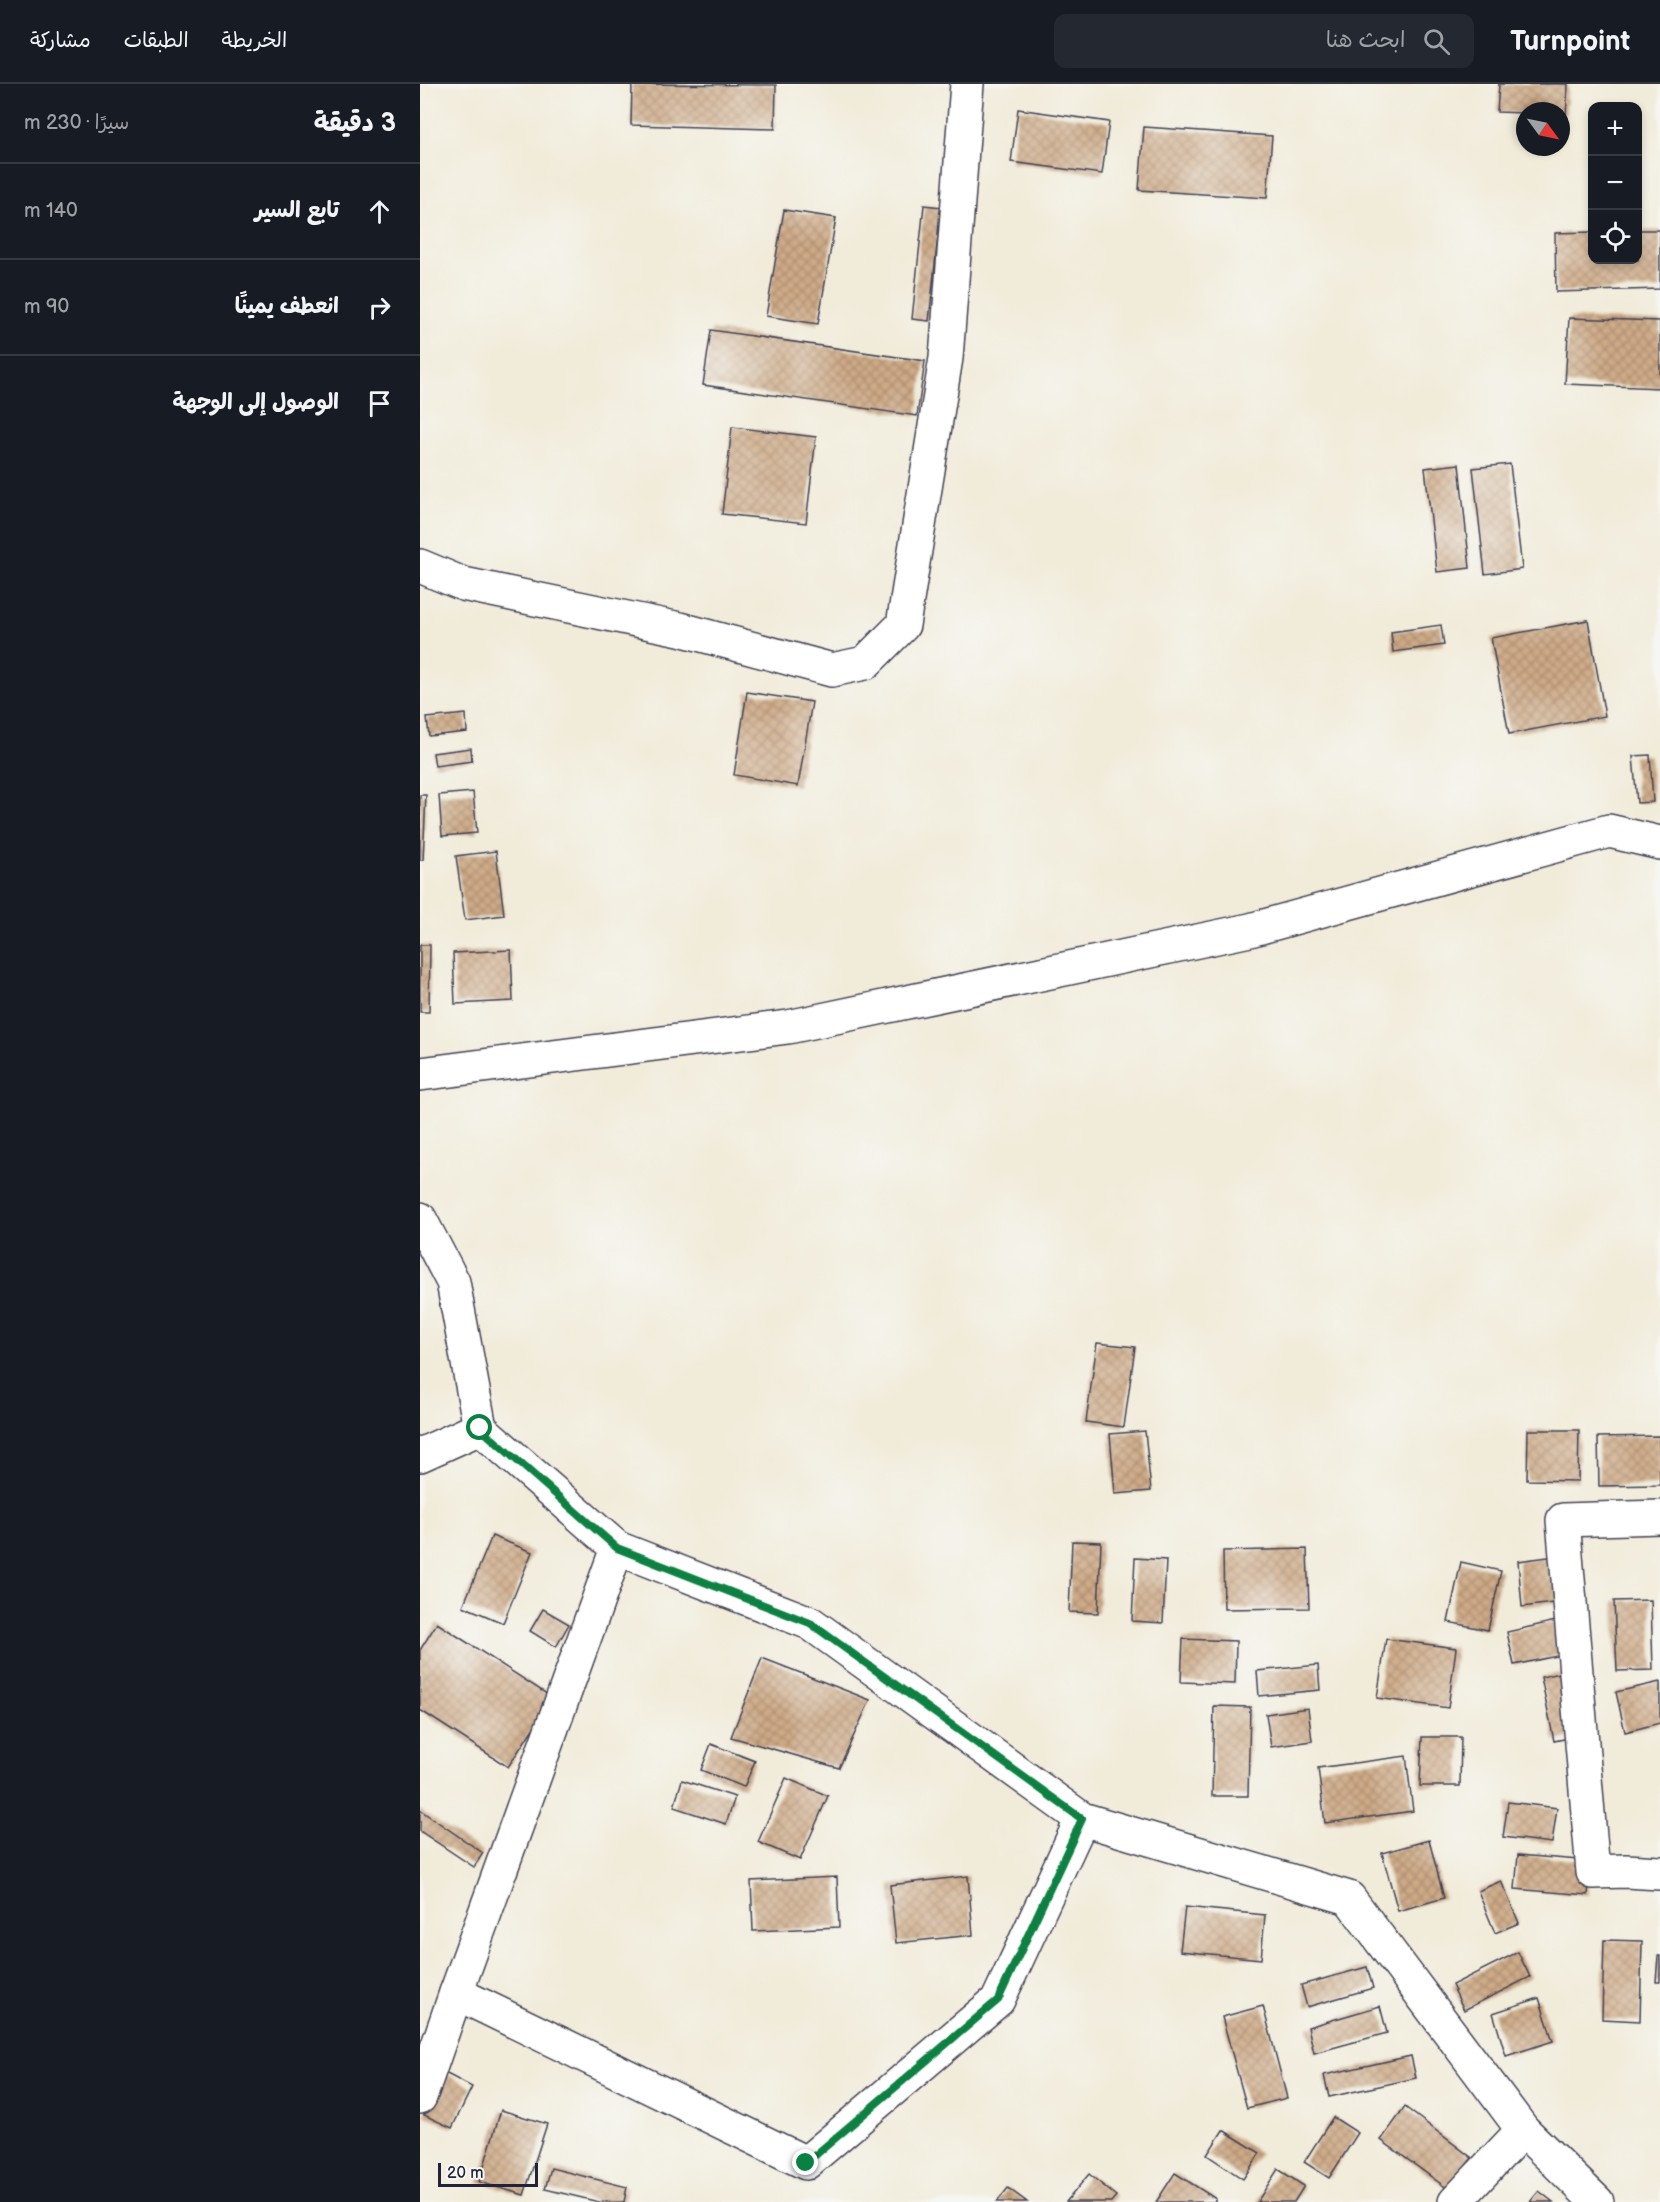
<!DOCTYPE html>
<html lang="ar">
<meta charset="utf-8">
<style>
:root{--surface:#171b24;--page:#242831;--text:#f1f3f6;--muted:#9ea1a6;--line:#363941}
body{margin:0;font-family:"Balsamiq Sans","Playpen Sans Arabic",sans-serif;background:var(--page);color:var(--text);direction:rtl}
.controls{position:absolute;right:18px;top:18px;display:grid;overflow:hidden;border-radius:12px;box-shadow:0 3px 9px #0003}
.controls button{width:54px;height:54px;display:grid;place-items:center;padding:0;border:0;border-bottom:2px solid var(--line);background:var(--surface);color:var(--text);font:30px sans-serif}
.compass{position:absolute;left:1096px;top:18px;width:54px;height:54px;border-radius:50%;background:var(--surface);box-shadow:0 3px 9px #0003;rotate:123deg}
.scale{position:absolute;left:18px;bottom:15px;width:100px;box-sizing:border-box;padding-left:6px;border:3px solid #22223b;border-top:0;font-size:16px;line-height:21px;white-space:nowrap;color:#22223b;-webkit-text-stroke:4px #f6f6f2;paint-order:stroke}
.stop{position:absolute;width:18px;height:18px;margin:-14px;border:4px solid #0b8043;border-radius:50%;background:#fff}
.stop.end{background:#0b8043;border-color:#fff;box-shadow:0 2px 6px #0008}
.list{margin:0;padding:0;list-style:none}
h2{display:flex;justify-content:space-between;align-items:center;height:78px;margin:0;padding:0 24px;font-size:26px}
h2 small{font-size:20px;font-weight:400;color:var(--muted)}
.list li{display:grid;grid-template-columns:39px 1fr auto;gap:18px;align-items:center;box-sizing:border-box;height:96px;padding:0 24px;border-top:2px solid var(--line)}
.list b{display:block;font-size:22px;white-space:nowrap}
.list em{font-size:20px;font-style:normal;color:var(--muted)}
.icon{flex:none;width:33px;height:33px;fill:none;stroke:currentColor;stroke-width:2;stroke-linecap:round;stroke-linejoin:round}
.map{position:relative;flex:none;width:1240px;height:2118px;overflow:hidden;direction:ltr}
header{display:flex;align-items:center;gap:36px;box-sizing:border-box;height:84px;padding:0 30px;background:var(--surface);border-bottom:2px solid var(--line)}
header strong{font-size:28px}
nav{display:flex;gap:33px;margin-inline-start:auto;font-size:21px}
.search{width:420px;height:54px;background:var(--page);display:flex;align-items:center;gap:15px;box-sizing:border-box;padding:0 21px;border-radius:12px;color:var(--muted);font-size:22px}
main{display:flex}
aside{flex:1;background:var(--surface)}
.map>svg:first-child{display:block}
</style>
<header>
<strong>Turnpoint</strong>
<div class="search"><svg class="icon" aria-label="search" viewBox="0 0 24 24"><circle cx="10" cy="10" r="6"/><path d="M15 15l6 6"/></svg>ابحث هنا</div>
<nav><a>الخريطة</a><a>الطبقات</a><a>مشاركة</a></nav>
</header>
<main>
<div class="map">
<svg width="1240" height="2118" viewBox="0 0 1240 2118">
<defs>
<pattern id="building-cross-hatch" width="8" height="8" patternUnits="userSpaceOnUse" patternTransform="scale(1.5)"><rect width="8" height="8" fill="#cfab87"/><path d="M0 0l8 8M0 8l8-8" fill="none" stroke="#a88b70"/></pattern>
</defs>
<rect width="100%" height="100%" fill="#f6f6f2"/>
<filter id="ink" filterUnits="userSpaceOnUse"><feTurbulence type="fractalNoise" baseFrequency=".0167" numOctaves="2"/><feDisplacementMap in="SourceGraphic" scale="12" xChannelSelector="R" yChannelSelector="G"/><feConvolveMatrix kernelMatrix="1 2 1 2 8 2 1 2 1" color-interpolation-filters="sRGB"/></filter>
<filter id="wash" filterUnits="userSpaceOnUse"><feTurbulence type="fractalNoise" baseFrequency=".008" numOctaves="4" result="noise"/><feDisplacementMap in="SourceGraphic" scale="24" xChannelSelector="R" yChannelSelector="G"/><feGaussianBlur stdDeviation="1.35" result="paint"/><feColorMatrix in="noise" values="0 0 0 0 0 0 0 0 0 0 0 0 0 0 0 0 0 1.4 0 .05"/><feComposite in="paint" operator="in"/></filter>
<g filter="url(#wash)">
<rect width="100%" height="100%" fill="#f1ebd9"/>
<g id="blocks">
<g fill="url(#building-cross-hatch)">
<polygon points="212,0 356,1 355,45 211,41"/>
<polygon points="1079,0 1148,0 1146,32 1141,31 1141,27 1105,27 1105,29 1077,28"/>
<polygon points="598,25 689,38 682,90 591,78"/>
<polygon points="724,43 852,52 847,114 719,106"/>
<polygon points="504,121 521,123 509,237 492,235"/>
<polygon points="364,126 416,134 398,240 346,232"/>
<polygon points="1218,146 1240,146 1240,205 1136,208 1135,149 1172,148 1172,176 1218,176"/>
<polygon points="1149,234 1240,237 1240,304 1145,300"/>
<polygon points="291,246 505,277 497,332 283,301"/>
<polygon points="312,343 396,353 386,439 302,430"/>
<polygon points="1039,380 1050,484 1017,488 1005,384"/>
<polygon points="1090,380 1102,485 1065,490 1053,384"/>
<polygon points="1168,536 1185,632 1089,650 1071,554"/>
<polygon points="1021,541 1024,561 973,568 971,548"/>
<polygon points="327,608 392,618 378,702 314,691"/>
<polygon points="46,630 47,648 9,652 7,634"/>
<polygon points="51,664 52,677 15,682 13,669"/>
<polygon points="1230,671 1233,718 1217,719 1213,672"/>
<polygon points="53,708 57,749 22,752 19,711"/>
<polygon points="0,711 6,711 3,776 0,776"/>
<polygon points="76,767 84,831 45,836 36,772"/>
<polygon points="0,861 10,861 9,928 0,928"/>
<polygon points="91,866 93,917 35,920 33,869"/>
<polygon points="677,1259 715,1263 704,1343 666,1338"/>
<polygon points="1108,1346 1159,1346 1158,1397 1107,1396"/>
<polygon points="725,1347 731,1407 695,1410 690,1350"/>
<polygon points="1239,1352 1240,1401 1179,1402 1178,1353"/>
<polygon points="72,1452 112,1468 83,1539 43,1522"/>
<polygon points="652,1457 681,1458 678,1529 649,1528"/>
<polygon points="887,1465 889,1524 804,1525 803,1467"/>
<polygon points="1136,1472 1141,1518 1102,1523 1098,1477"/>
<polygon points="715,1474 746,1476 743,1539 712,1537"/>
<polygon points="1041,1478 1081,1487 1068,1546 1028,1538"/>
<polygon points="1231,1516 1233,1586 1197,1587 1194,1517"/>
<polygon points="123,1525 149,1540 136,1563 110,1547"/>
<polygon points="1136,1537 1142,1571 1094,1581 1087,1548"/>
<polygon points="17,1539 133,1614 88,1683 0,1626 0,1566"/>
<polygon points="763,1555 816,1557 815,1600 761,1598"/>
<polygon points="966,1555 1036,1564 1028,1624 957,1614"/>
<polygon points="342,1574 450,1616 419,1684 311,1653"/>
<polygon points="898,1581 900,1606 839,1612 837,1587"/>
<polygon points="1151,1587 1164,1651 1134,1657 1121,1593"/>
<polygon points="1240,1598 1240,1639 1205,1648 1196,1608"/>
<polygon points="794,1622 830,1623 828,1712 792,1712"/>
<polygon points="888,1624 892,1657 851,1663 846,1630"/>
<polygon points="1002,1653 1041,1653 1040,1702 1000,1702"/>
<polygon points="291,1660 335,1677 324,1703 281,1686"/>
<polygon points="986,1672 993,1727 905,1739 898,1684"/>
<polygon points="366,1694 408,1712 380,1776 338,1758"/>
<polygon points="262,1696 315,1713 306,1740 254,1723"/>
<polygon points="1088,1718 1137,1724 1132,1759 1083,1753"/>
<polygon points="0,1726 63,1769 54,1783 0,1747"/>
<polygon points="1009,1756 1024,1814 978,1827 962,1769"/>
<polygon points="1098,1771 1171,1777 1168,1811 1095,1805"/>
<polygon points="548,1792 553,1851 476,1859 470,1801"/>
<polygon points="417,1793 419,1843 333,1847 331,1797"/>
<polygon points="1081,1797 1099,1839 1075,1849 1058,1807"/>
<polygon points="765,1823 845,1831 841,1875 760,1867"/>
<polygon points="1184,1856 1222,1857 1220,1937 1182,1935"/>
<polygon points="1098,1868 1110,1893 1044,1926 1032,1901"/>
<polygon points="1238,1872 1240,1872 1240,1898 1236,1898"/>
<polygon points="947,1883 953,1904 887,1923 881,1901"/>
<polygon points="1119,1914 1133,1957 1086,1972 1073,1929"/>
<polygon points="843,1922 867,2014 827,2024 802,1933"/>
<polygon points="960,1922 967,1949 894,1969 888,1943"/>
<polygon points="991,1972 996,1994 909,2013 904,1991"/>
<polygon points="25,1989 52,2003 32,2044 4,2031"/>
<polygon points="985,2023 1052,2074 1028,2105 961,2056"/>
<polygon points="81,2026 127,2040 104,2111 59,2098"/>
<polygon points="913,2033 938,2049 909,2094 884,2078"/>
<polygon points="803,2046 840,2069 823,2095 787,2071"/>
<polygon points="131,2084 207,2103 204,2118 179,2118 125,2105"/>
<polygon points="858,2085 884,2102 874,2118 837,2118"/>
<polygon points="755,2089 796,2115 794,2118 736,2118"/>
<polygon points="669,2090 696,2112 691,2118 646,2118"/>
<polygon points="588,2104 607,2118 577,2118"/>
<polygon points="1119,2107 1133,2118 1110,2118"/>
</g>
</g>
</g>
<g filter="url(#ink)">
<use href="#blocks" fill-opacity="0" stroke="#414053" stroke-width="1.5"/>
<g fill="none" stroke-linecap="round" stroke-linejoin="round">
<defs>
<g id="minor">
<polyline points="0,482 43,500 260,545 412,586 445,579 483,541 526,274 547,0"/>
<polyline points="0,990 368,943 830,846 1189,747 1240,759"/>
<polyline points="0,1135 33,1198 60,1344 197,1464 390,1539 662,1735 578,1916 386,2079 36,1909 197,1464"/>
<polyline points="0,1371 60,1344"/>
<polyline points="1240,1433 1143,1436 1173,1788 1206,1787 1240,1789"/>
<polyline points="662,1735 929,1814 1103,2046 1177,2118"/>
<polyline points="0,2013 36,1909"/>
<polyline points="1035,2118 1103,2046"/>
</g>
</defs>
<use href="#minor" stroke="#414053" stroke-width="36"/>
<use href="#minor" stroke="#fff" stroke-width="33"/>
</g>
</g>
<g fill="none" stroke-linecap="round" stroke-linejoin="round" filter="url(#ink)">
<polyline stroke="#0b8043" stroke-width="8" points="60,1344 197,1464 390,1539 662,1735 578,1916 386,2079"/>
</g>
</svg>
<div class="controls">
<button>+</button>
<button>−</button>
<button><svg class="icon" aria-label="locate" viewBox="0 0 24 24"><circle cx="12" cy="12" r="6"/><path d="M12 2v4M12 18v4M2 12h4M18 12h4"/></svg></button>
</div>
<svg class="compass" viewBox="-18 -18 36 36"><path d="M0-13l5 13h-10z" fill="#e53935"/><path d="M0 13l5-13h-10z" fill="#9ea1a6"/></svg>
<div class="scale">20 m</div>
<div class="stop" style="left:60px;top:1344px"></div>
<div class="stop end" style="left:386px;top:2079px"></div>
</div>
<aside>
<h2>3 دقيقة<small>سيرًا · 230 m</small></h2>
<ul class="list">
<li><svg class="icon" aria-label="ahead" viewBox="0 0 24 24"><path d="M12 20V5M6 11l6-6 6 6"/></svg><div><b>تابع السير</b></div><em>140 m</em></li>
<li><svg class="icon" aria-label="right" viewBox="0 0 24 24"><path d="M7 20v-9h11M14 6l5 5-5 5"/></svg><div><b>انعطف يمينًا</b></div><em>90 m</em></li>
<li><svg class="icon" aria-label="arrive" viewBox="0 0 24 24"><path d="M6 21V4h12l-3 4 3 4H6"/></svg><div><b>الوصول إلى الوجهة</b></div></li>
</ul>
</aside>
</main>
